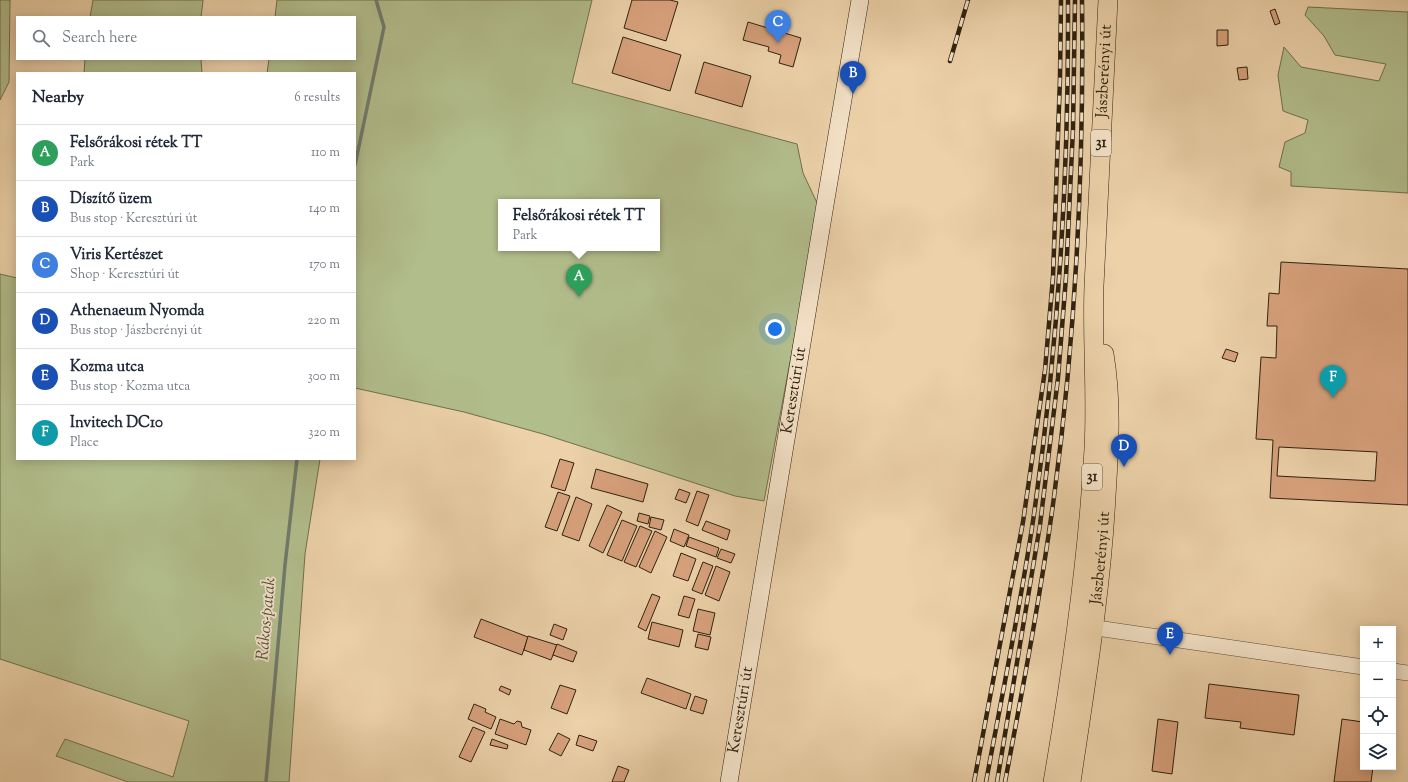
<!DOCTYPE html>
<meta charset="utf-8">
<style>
:root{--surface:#fff;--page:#f6f6f7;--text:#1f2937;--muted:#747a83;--line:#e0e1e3;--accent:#ea580c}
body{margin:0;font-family:"Sorts Mill Goudy",serif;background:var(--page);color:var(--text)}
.controls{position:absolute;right:12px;bottom:12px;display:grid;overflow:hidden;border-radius:0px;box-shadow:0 2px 10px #0003}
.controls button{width:36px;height:36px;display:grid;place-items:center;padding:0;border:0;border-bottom:1px solid var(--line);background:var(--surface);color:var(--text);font:20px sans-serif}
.you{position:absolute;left:775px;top:329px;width:14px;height:14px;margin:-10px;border:3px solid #fff;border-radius:50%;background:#1a73e8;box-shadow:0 0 0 6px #1a73e833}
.badge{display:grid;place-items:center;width:26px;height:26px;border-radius:50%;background:var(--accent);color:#fff;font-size:13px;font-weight:700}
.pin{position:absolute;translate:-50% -33px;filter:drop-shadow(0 1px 2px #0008)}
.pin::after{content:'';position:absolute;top:21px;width:14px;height:12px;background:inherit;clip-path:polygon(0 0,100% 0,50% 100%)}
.popup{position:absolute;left:498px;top:199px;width:162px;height:52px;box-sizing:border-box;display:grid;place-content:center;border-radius:0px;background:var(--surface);filter:drop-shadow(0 1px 3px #0005);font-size:13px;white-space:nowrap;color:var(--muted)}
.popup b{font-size:15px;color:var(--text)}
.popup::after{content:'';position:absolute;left:50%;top:100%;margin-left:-8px;border:8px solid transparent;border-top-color:var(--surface)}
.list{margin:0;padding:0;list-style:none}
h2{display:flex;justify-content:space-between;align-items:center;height:52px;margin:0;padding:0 16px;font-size:17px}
h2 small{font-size:13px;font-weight:400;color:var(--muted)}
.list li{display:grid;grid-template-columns:26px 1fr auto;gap:12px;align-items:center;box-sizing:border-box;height:56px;padding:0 16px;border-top:1px solid var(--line)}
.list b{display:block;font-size:15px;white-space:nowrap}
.list p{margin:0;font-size:13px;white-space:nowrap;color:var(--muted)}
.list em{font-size:13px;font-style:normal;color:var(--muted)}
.icon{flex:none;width:22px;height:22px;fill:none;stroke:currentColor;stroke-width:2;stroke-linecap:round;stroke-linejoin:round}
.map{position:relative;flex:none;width:1408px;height:782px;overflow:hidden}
.search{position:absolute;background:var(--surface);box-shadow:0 2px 10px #0003;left:16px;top:16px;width:340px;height:44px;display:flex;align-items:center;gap:10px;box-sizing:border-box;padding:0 14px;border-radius:0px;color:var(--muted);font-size:15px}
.panel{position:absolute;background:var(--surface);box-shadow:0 2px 10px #0003;left:16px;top:72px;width:340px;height:388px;border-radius:0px}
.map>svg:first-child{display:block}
</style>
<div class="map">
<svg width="1408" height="782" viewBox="0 0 1408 782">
<rect width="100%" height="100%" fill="#ecd1a9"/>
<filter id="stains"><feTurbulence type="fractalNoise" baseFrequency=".005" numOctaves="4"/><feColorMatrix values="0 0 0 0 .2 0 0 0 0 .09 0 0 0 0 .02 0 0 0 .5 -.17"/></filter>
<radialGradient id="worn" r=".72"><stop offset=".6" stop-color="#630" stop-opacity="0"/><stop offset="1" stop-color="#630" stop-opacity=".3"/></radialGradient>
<g fill="#b2bd8c" stroke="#70704e" fill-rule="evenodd">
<polygon points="0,0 10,0 9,82 0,100"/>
<polygon points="93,0 203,0 203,1 201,17 90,17"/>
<path d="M277,0H592L572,83L797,144L803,173L819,207L764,501L735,496L543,434L464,412L355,388V73H267L269,59H355V17H275ZM501,202H657V248H501Z"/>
<polygon points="1308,7 1408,12 1408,193 1291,186 1291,172 1279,167 1285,142 1305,133 1308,120 1283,111 1278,75 1284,47 1301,67 1379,81 1386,64 1335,55 1324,36 1305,15"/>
<polygon points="85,59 201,59 202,73 84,73"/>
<polygon points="0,274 17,278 17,459 320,459 305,554 289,782 128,782 56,756 65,739 173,777 189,721 0,659"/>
</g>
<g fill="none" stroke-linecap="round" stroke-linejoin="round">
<g stroke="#6f7b6e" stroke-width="3.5">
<polyline points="355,165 384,27 376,0"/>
<polyline points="266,782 285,565 297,459"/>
</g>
</g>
<g fill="#d7a17c" stroke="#2f2210" fill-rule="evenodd">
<polygon points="632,0 670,0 678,2 666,41 624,28"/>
<polygon points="1275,9 1280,23 1275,25 1270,11"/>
<polygon points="748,22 801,38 793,67 779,63 781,55 768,51 769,47 743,40"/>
<polygon points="1217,30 1228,30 1228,45 1217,46"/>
<polygon points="623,37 681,55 670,91 612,73"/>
<polygon points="704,62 751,76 742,107 695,93"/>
<polygon points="1247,67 1248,79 1239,80 1237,68"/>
<path d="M1281,262L1408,269V505L1270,498L1273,440L1256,439L1261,357L1276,358L1277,326H1267L1269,293L1279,294ZM1279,447L1377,452L1375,481L1277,476Z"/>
<polygon points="1226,349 1238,353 1235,362 1222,358"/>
<polygon points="560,459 574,463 565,491 551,487"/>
<polygon points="596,469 648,484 643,502 591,488"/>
<polygon points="679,489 690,493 686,503 675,499"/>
<polygon points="697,491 709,495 698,526 686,521"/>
<polygon points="558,492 570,496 557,531 545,527"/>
<polygon points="576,497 592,504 579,541 562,535"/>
<polygon points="607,505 622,512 603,553 589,546"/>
<polygon points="639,513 650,516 648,524 637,521"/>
<polygon points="651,517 664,520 661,530 649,527"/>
<polygon points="622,520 637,526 622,561 607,555"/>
<polygon points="706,521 730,530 727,540 702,530"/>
<polygon points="640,526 652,531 636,567 624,562"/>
<polygon points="674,529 689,535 684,547 670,541"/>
<polygon points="655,531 667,537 651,573 639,567"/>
<polygon points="689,537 719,548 716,557 686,546"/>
<polygon points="721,549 735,554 731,563 717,558"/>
<polygon points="681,553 696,559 688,581 673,576"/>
<polygon points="703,562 713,566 702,594 692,590"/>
<polygon points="716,566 730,572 719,601 705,595"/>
<polygon points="652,594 660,597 646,631 638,627"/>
<polygon points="684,596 695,599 689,618 678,615"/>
<polygon points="698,609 715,613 710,635 693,631"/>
<polygon points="481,619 528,637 522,655 474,637"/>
<polygon points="652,622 683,630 679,647 648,639"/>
<polygon points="554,624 567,629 563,640 550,635"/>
<polygon points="698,634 711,637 708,650 695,647"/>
<polygon points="528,636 557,645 551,660 524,650"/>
<polygon points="557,644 577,652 573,662 553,655"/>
<polygon points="647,678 691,694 686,709 641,693"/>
<polygon points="1209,684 1299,695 1294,735 1240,728 1241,722 1205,718"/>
<polygon points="560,685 576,690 567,714 551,708"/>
<polygon points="501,686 511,690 509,695 499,690"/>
<polygon points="695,696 707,700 703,714 690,710"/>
<polygon points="474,704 486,709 485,712 496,717 491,729 468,719"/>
<polygon points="500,719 514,724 517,721 521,722 522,727 531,730 526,745 495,734"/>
<polygon points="1158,719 1178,722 1172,774 1152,771"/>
<polygon points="1342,719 1363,722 1363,767 1373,767 1371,782 1334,782"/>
<polygon points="473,727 485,732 471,762 459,757"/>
<polygon points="558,733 570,739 561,756 549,750"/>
<polygon points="579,735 597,741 593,751 576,745"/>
<polygon points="492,739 508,745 507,749 490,745"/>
<polygon points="618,766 629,770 624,782 612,782"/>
</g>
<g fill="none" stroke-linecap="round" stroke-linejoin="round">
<defs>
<g id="tertiary">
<polyline points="1083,626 1363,667"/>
<polyline points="1393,671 1408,673"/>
</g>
<g id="secondary">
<path id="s1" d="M729,782L826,199L860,0"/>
</g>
<g id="primary">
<path id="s2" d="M1053,782C1072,672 1088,561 1094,449C1097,395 1092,341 1094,286L1108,0"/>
<path id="s3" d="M1071,782C1085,687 1101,592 1106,496C1109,448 1112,402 1104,354"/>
</g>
</defs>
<use href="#tertiary" stroke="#5e4e36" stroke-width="16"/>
<use href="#secondary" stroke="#2f2210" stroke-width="18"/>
<use href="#primary" stroke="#2f2210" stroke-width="20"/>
<use href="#tertiary" stroke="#f3e1c7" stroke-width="15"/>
<use href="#secondary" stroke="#f3e1c7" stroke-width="17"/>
<use href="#primary" stroke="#ecd1a9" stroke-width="19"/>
<defs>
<g id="rail">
<polyline points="950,61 968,0"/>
<polyline points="974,782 1023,522 1045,370 1053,277 1060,78 1061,0"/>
<path d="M986,782C1002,695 1020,608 1033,521C1058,349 1069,174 1068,0"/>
<polyline points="997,782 1040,525 1058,378 1066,277 1073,129 1075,0"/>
<path d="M1005,782C1023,687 1041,593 1054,497C1076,333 1084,166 1082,0"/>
</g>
</defs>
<use href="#rail" stroke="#2f2210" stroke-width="4.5"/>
<use href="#rail" stroke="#f3e1c7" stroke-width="3" stroke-dasharray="9" stroke-linecap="butt"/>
</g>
<g text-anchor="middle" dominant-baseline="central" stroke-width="3.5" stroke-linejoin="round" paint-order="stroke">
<g fill="#f3e1c7" stroke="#6a5b47" stroke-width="1">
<rect x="1091" y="130" width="20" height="26" rx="3"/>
<rect x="1082" y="464" width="20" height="26" rx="3"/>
</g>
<g font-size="15" font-weight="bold" fill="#2f2210">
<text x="1101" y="143">31</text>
<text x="1092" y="477">31</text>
</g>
<g font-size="16" fill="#2f2210" stroke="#f3e1c7">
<text stroke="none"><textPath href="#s2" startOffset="714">Jászberényi út</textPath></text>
<text stroke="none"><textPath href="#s1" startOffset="397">Keresztúri út</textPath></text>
<text stroke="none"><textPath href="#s3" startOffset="226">Jászberényi út</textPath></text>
<text stroke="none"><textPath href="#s1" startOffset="73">Keresztúri út</textPath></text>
</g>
<g font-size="17" font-style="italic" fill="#4f4f3f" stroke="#f3e1c7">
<text transform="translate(267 619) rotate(-85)">Rákos-patak</text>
</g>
</g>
<rect width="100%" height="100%" filter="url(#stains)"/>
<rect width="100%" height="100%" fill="url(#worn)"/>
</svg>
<div class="controls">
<button>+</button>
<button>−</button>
<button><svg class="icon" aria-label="locate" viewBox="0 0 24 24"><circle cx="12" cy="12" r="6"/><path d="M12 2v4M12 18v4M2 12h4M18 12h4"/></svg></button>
<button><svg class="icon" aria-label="layers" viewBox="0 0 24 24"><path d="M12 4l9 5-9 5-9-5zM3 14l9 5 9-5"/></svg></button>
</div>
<div class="you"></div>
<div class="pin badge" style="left:579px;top:297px;background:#2e9e5b">A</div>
<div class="popup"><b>Felsőrákosi rétek TT</b>Park</div>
<div class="pin badge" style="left:853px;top:94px;background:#1a4fb4">B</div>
<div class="pin badge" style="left:778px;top:43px;background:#3f7fe0">C</div>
<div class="pin badge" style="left:1124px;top:467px;background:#1a4fb4">D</div>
<div class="pin badge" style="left:1170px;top:655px;background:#1a4fb4">E</div>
<div class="pin badge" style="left:1333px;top:398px;background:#0f9aa8">F</div>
<div class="search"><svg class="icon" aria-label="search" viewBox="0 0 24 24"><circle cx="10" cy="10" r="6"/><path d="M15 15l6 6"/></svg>Search here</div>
<section class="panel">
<h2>Nearby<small>6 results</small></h2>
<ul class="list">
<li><span class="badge" style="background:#2e9e5b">A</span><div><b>Felsőrákosi rétek TT</b><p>Park</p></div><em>110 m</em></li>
<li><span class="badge" style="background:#1a4fb4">B</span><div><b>Díszítő üzem</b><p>Bus stop · Keresztúri út</p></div><em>140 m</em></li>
<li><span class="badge" style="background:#3f7fe0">C</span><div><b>Viris Kertészet</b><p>Shop · Keresztúri út</p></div><em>170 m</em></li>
<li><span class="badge" style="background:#1a4fb4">D</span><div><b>Athenaeum Nyomda</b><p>Bus stop · Jászberényi út</p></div><em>220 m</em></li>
<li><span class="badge" style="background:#1a4fb4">E</span><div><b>Kozma utca</b><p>Bus stop · Kozma utca</p></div><em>300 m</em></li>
<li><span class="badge" style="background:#0f9aa8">F</span><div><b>Invitech DC10</b><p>Place</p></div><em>320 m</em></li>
</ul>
</section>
</div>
